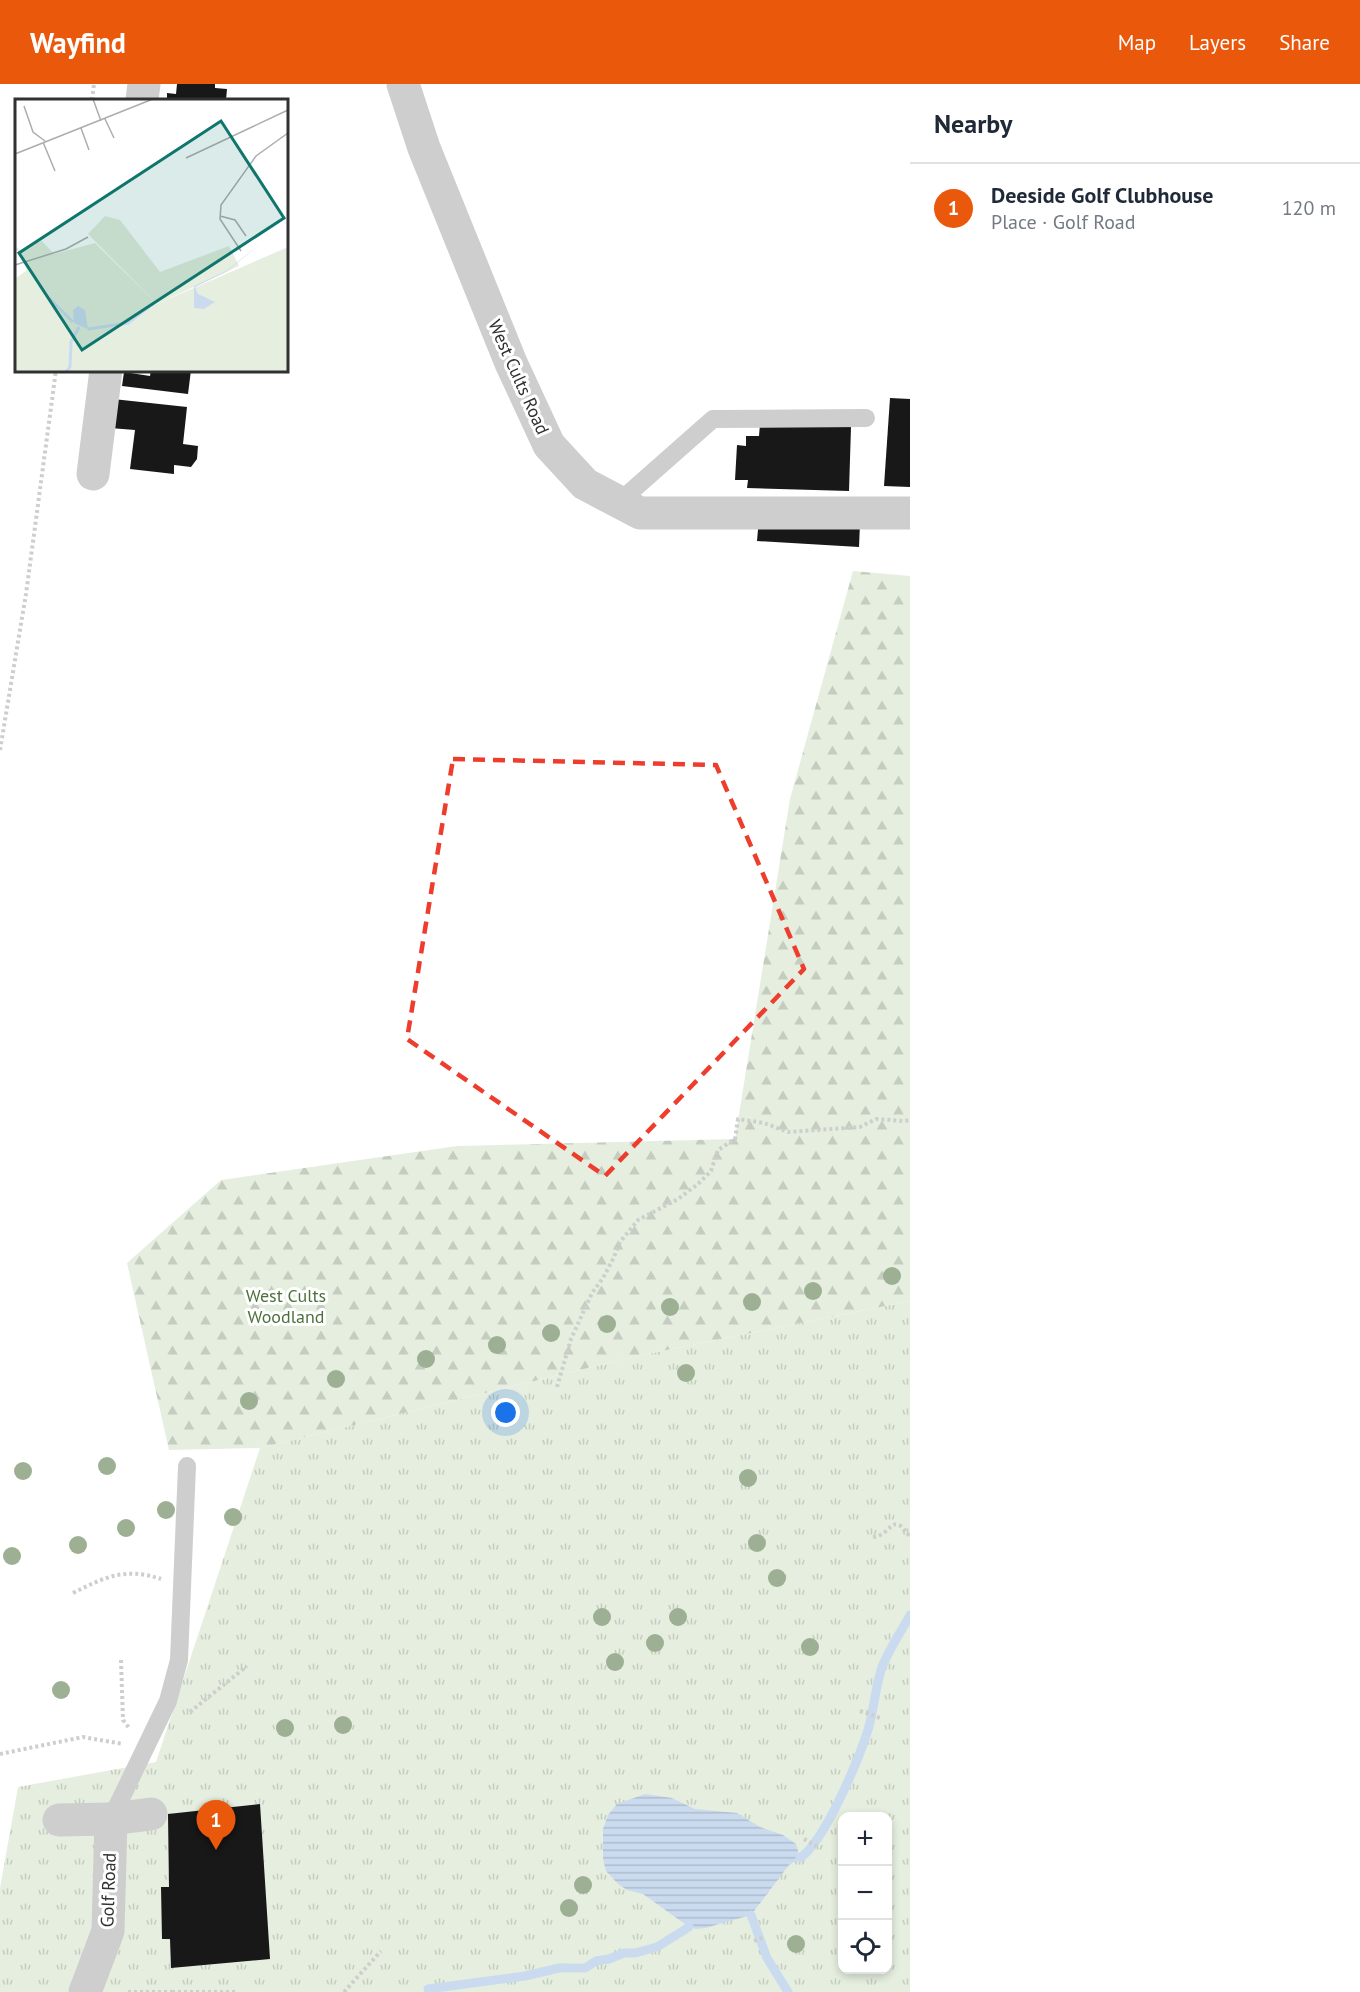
<!DOCTYPE html>
<meta charset="utf-8">
<style>
:root{--surface:#fff;--page:#f2f2f3;--text:#1f2937;--muted:#747a83;--line:#e0e1e3;--accent:#ea580c}
body{margin:0;font-family:"PT Sans",sans-serif;background:var(--page);color:var(--text)}
.controls{position:absolute;right:18px;bottom:18px;display:grid;overflow:hidden;border-radius:12px;box-shadow:0 3px 9px #0003}
.controls button{width:54px;height:54px;display:grid;place-items:center;padding:0;border:0;border-bottom:2px solid var(--line);background:var(--surface);color:var(--text);font:30px sans-serif}
.you{position:absolute;left:506px;top:1329px;width:21px;height:21px;margin:-15px;border:4px solid #fff;border-radius:50%;background:#1a73e8;box-shadow:0 0 0 9px #1a73e833}
.badge{display:grid;place-items:center;width:39px;height:39px;border-radius:50%;background:var(--accent);color:#fff;font-size:20px;font-weight:700}
.pin{position:absolute;translate:-50% -50px;filter:drop-shadow(0 2px 3px #0008)}
.pin::after{content:'';position:absolute;top:32px;width:21px;height:18px;background:inherit;clip-path:polygon(0 0,100% 0,50% 100%)}
.list{margin:0;padding:0;list-style:none}
h2{display:flex;justify-content:space-between;align-items:center;height:78px;margin:0;padding:0 24px;font-size:26px}
h2 small{font-size:20px;font-weight:400;color:var(--muted)}
.list li{display:grid;grid-template-columns:39px 1fr auto;gap:18px;align-items:center;box-sizing:border-box;height:90px;padding:0 24px;border-top:2px solid var(--line)}
.list b{display:block;font-size:22px;white-space:nowrap}
.list p{margin:0;font-size:20px;white-space:nowrap;color:var(--muted)}
.list em{font-size:20px;font-style:normal;color:var(--muted)}
.icon{flex:none;width:33px;height:33px;fill:none;stroke:currentColor;stroke-width:2;stroke-linecap:round;stroke-linejoin:round}
.map{position:relative;flex:none;width:910px;height:1908px;overflow:hidden}
header{display:flex;align-items:center;gap:36px;box-sizing:border-box;height:84px;padding:0 30px;background:var(--accent);color:#fff}
header strong{font-size:28px}
nav{display:flex;gap:33px;margin-inline-start:auto;font-size:21px}
main{display:flex}
aside{flex:1;background:var(--surface)}
.map>svg:first-child{display:block}
</style>
<header>
<strong>Wayfind</strong>
<nav><a>Map</a><a>Layers</a><a>Share</a></nav>
</header>
<main>
<div class="map">
<svg width="910" height="1908" viewBox="0 0 910 1908">
<defs>
<pattern id="grass-tufts" width="24" height="20" patternUnits="userSpaceOnUse" patternTransform="scale(1.5)"><rect width="24" height="20" fill="#e5eedf"/><path d="M3 7l-1-3M5 7V3M7 7l1-3M15 17l-1-3M17 17v-4M19 17l1-3" fill="none" stroke="#c5cdc0"/></pattern>
<pattern id="forest-firs" width="22" height="20" patternUnits="userSpaceOnUse" patternTransform="scale(1.5)"><rect width="22" height="20" fill="#e5eedf"/><path d="M5 1l3.5 6h-7zM16 11l3.5 6h-7z" fill="#c5cdc0"/></pattern>
<pattern id="water-rules" width="6" height="5" patternUnits="userSpaceOnUse" patternTransform="scale(1.5)"><rect width="6" height="5" fill="#cadbef"/><path d="M0 2.5h6" fill="none" stroke="#aebccd"/></pattern>
</defs>
<rect width="100%" height="100%" fill="#fff"/>
<path fill="url(#grass-tufts)" fill-rule="evenodd" d="M910,1217V1908H0V1804L18,1703L156,1678L260,1364L637,1272ZM842,1732H888V1886H842Z"/>
<polygon fill="url(#forest-firs)" points="853,487 910,492 910,1217 637,1272 260,1364 169,1366 127,1179 221,1096 457,1062 735,1055 790,715"/>
<polygon fill="url(#water-rules)" points="645,1710 672,1714 695,1725 737,1729 760,1743 783,1751 796,1760 800,1774 789,1781 751,1831 705,1844 696,1845 689,1843 643,1810 627,1806 618,1800 606,1787 603,1775 603,1745 608,1731 617,1720"/>
<g fill="none" stroke-linecap="round" stroke-linejoin="round">
<g stroke="#cadbef" stroke-width="9">
<path d="M800,1774C825,1757 858,1677 868,1646C874,1626 875,1604 882,1583C889,1565 901,1548 910,1531"/>
<polyline points="751,1831 767,1874 788,1908"/>
<polyline points="428,1905 525,1892 559,1884 585,1884 596,1877 609,1875 624,1869 635,1869 657,1863 689,1843"/>
</g>
</g>
<g fill="#181818">
<polygon points="177,0 215,0 215,4 227,5 226,16 167,16 167,9 176,10"/>
<polygon points="151,286 191,286 188,310 122,302 124,288 150,292"/>
<polygon points="890,314 910,315 910,403 884,402"/>
<polygon points="113,315 187,323 183,360 198,362 197,375 191,383 174,381 174,390 130,385 135,346 110,344"/>
<polygon points="760,340 851,343 849,407 747,404 748,396 735,396 737,361 746,362 746,352 759,352"/>
<polygon points="759,434 860,439 859,463 757,457"/>
<polygon points="260,1720 270,1875 171,1884 170,1855 162,1855 161,1803 169,1803 168,1730"/>
</g>
<g fill="none" stroke-linecap="round" stroke-linejoin="round">
<g stroke="#cecece" stroke-width="4" stroke-dasharray="3 3" stroke-linecap="butt">
<polyline points="92,16 94,0"/>
<polyline points="0,666 26,510 56,286"/>
<polyline points="557,1303 571,1255 592,1209 603,1194 614,1173 620,1158 638,1136 678,1115 698,1100 711,1087 718,1066 735,1055 738,1035 764,1039 788,1048 860,1043 876,1035 903,1037 910,1036"/>
<path d="M873,1453C892,1452 891,1425 910,1453"/>
<path d="M73,1509C105,1493 125,1483 161,1495"/>
<polyline points="121,1576 123,1636 129,1644"/>
<polyline points="860,1627 880,1634"/>
<polyline points="190,1628 247,1582"/>
<polyline points="0,1670 83,1653 123,1660"/>
<polyline points="804,1755 820,1764"/>
<polyline points="754,1857 765,1853"/>
<polyline points="128,1908 172,1908"/>
<polyline points="172,1908 236,1908"/>
<polyline points="344,1908 381,1867"/>
</g>
<g stroke="#cecece" stroke-width="18">
<polyline points="619,418 713,335 866,334"/>
<polyline points="111,1735 168,1617 179,1576 187,1382"/>
</g>
<g stroke="#cecece" stroke-width="33">
<polyline points="403,0 424,64 511,279 549,361 585,400 640,429 910,429"/>
<polyline points="142,16 144,0"/>
<polyline points="93,390 106,286"/>
<polyline points="59,1736 111,1735 151,1730"/>
<polyline points="85,1908 108,1847 111,1735"/>
</g>
</g>
<g fill="#9db093">
<circle cx="892" cy="1192" r="9"/>
<circle cx="813" cy="1207" r="9"/>
<circle cx="752" cy="1218" r="9"/>
<circle cx="670" cy="1223" r="9"/>
<circle cx="607" cy="1240" r="9"/>
<circle cx="551" cy="1249" r="9"/>
<circle cx="497" cy="1261" r="9"/>
<circle cx="426" cy="1275" r="9"/>
<circle cx="686" cy="1289" r="9"/>
<circle cx="336" cy="1295" r="9"/>
<circle cx="249" cy="1317" r="9"/>
<circle cx="107" cy="1382" r="9"/>
<circle cx="23" cy="1387" r="9"/>
<circle cx="748" cy="1394" r="9"/>
<circle cx="166" cy="1426" r="9"/>
<circle cx="233" cy="1433" r="9"/>
<circle cx="126" cy="1444" r="9"/>
<circle cx="757" cy="1459" r="9"/>
<circle cx="78" cy="1461" r="9"/>
<circle cx="12" cy="1472" r="9"/>
<circle cx="777" cy="1494" r="9"/>
<circle cx="602" cy="1533" r="9"/>
<circle cx="678" cy="1533" r="9"/>
<circle cx="655" cy="1559" r="9"/>
<circle cx="810" cy="1563" r="9"/>
<circle cx="615" cy="1578" r="9"/>
<circle cx="61" cy="1606" r="9"/>
<circle cx="343" cy="1641" r="9"/>
<circle cx="285" cy="1644" r="9"/>
<circle cx="583" cy="1801" r="9"/>
<circle cx="569" cy="1824" r="9"/>
<circle cx="796" cy="1860" r="9"/>
</g>
<path fill="none" stroke="#ee3c2d" stroke-width="4.5" stroke-dasharray="12 8" stroke-linejoin="round" d="M453,675L716,681L804,885L605,1092L407,955Z"/>
<g text-anchor="middle" dominant-baseline="central" stroke-width="6" stroke-linejoin="round" paint-order="stroke">
<g font-size="18" fill="#313131" stroke="#fff">
<text transform="translate(519 293) rotate(66)">West Cults Road</text>
<text transform="translate(108 1806) rotate(-88)">Golf Road</text>
</g>
<g font-size="18" fill="#4c703b" stroke="#fff">
<text x="286" y="1211">West Cults<tspan x="286" dy="21">Woodland</tspan></text>
</g>
</g>
<g transform="translate(15 15)">
<rect width="273" height="273" fill="#fff"/>
<path d="M27,142L39,155L80,144L142,205L273,148V273H0V180L12,171L0,147L5,151Z" fill="#e5eedf"/>
<path d="M90,117L105,121L145,173L214,147L224,167L142,205L73,135Z" fill="#e5eedf"/>
<path d="M249,142L211,173L180,188L183,195L200,203L189,210L179,209V187L211,172L249,142L273,144ZM63,207L70,211L73,230L59,224L58,211Z" fill="#cadbef"/>
<path fill="none" stroke="#cadbef" stroke-width="3" d="M34,199L58,223M73,230L113,224L139,204M51,273L55,268L56,243L64,228"/>
<path fill="none" stroke="#adadad" stroke-width="1.5" d="M78,0L86,22M9,7L18,33L30,42M90,20L99,39M66,29L74,51M28,43L40,72M0,55L138,0M171,59L273,11M205,117L220,121L231,137M226,152L205,120L206,106L241,57L273,34M0,166L51,150L73,138"/>
<path fill="#0f766e" fill-opacity="0.15" stroke="#0f766e" stroke-width="3" d="M206,22L269,119L67,251L4,154Z"/>
<rect width="273" height="273" fill="none" stroke="#313131" stroke-width="3"/>
</g>
</svg>
<div class="controls">
<button>+</button>
<button>−</button>
<button><svg class="icon" aria-label="locate" viewBox="0 0 24 24"><circle cx="12" cy="12" r="6"/><path d="M12 2v4M12 18v4M2 12h4M18 12h4"/></svg></button>
</div>
<div class="you"></div>
<div class="pin badge" style="left:216px;top:1766px">1</div>
</div>
<aside>
<h2>Nearby<small></small></h2>
<ul class="list">
<li><span class="badge">1</span><div><b>Deeside Golf Clubhouse</b><p>Place · Golf Road</p></div><em>120 m</em></li>
</ul>
</aside>
</main>
